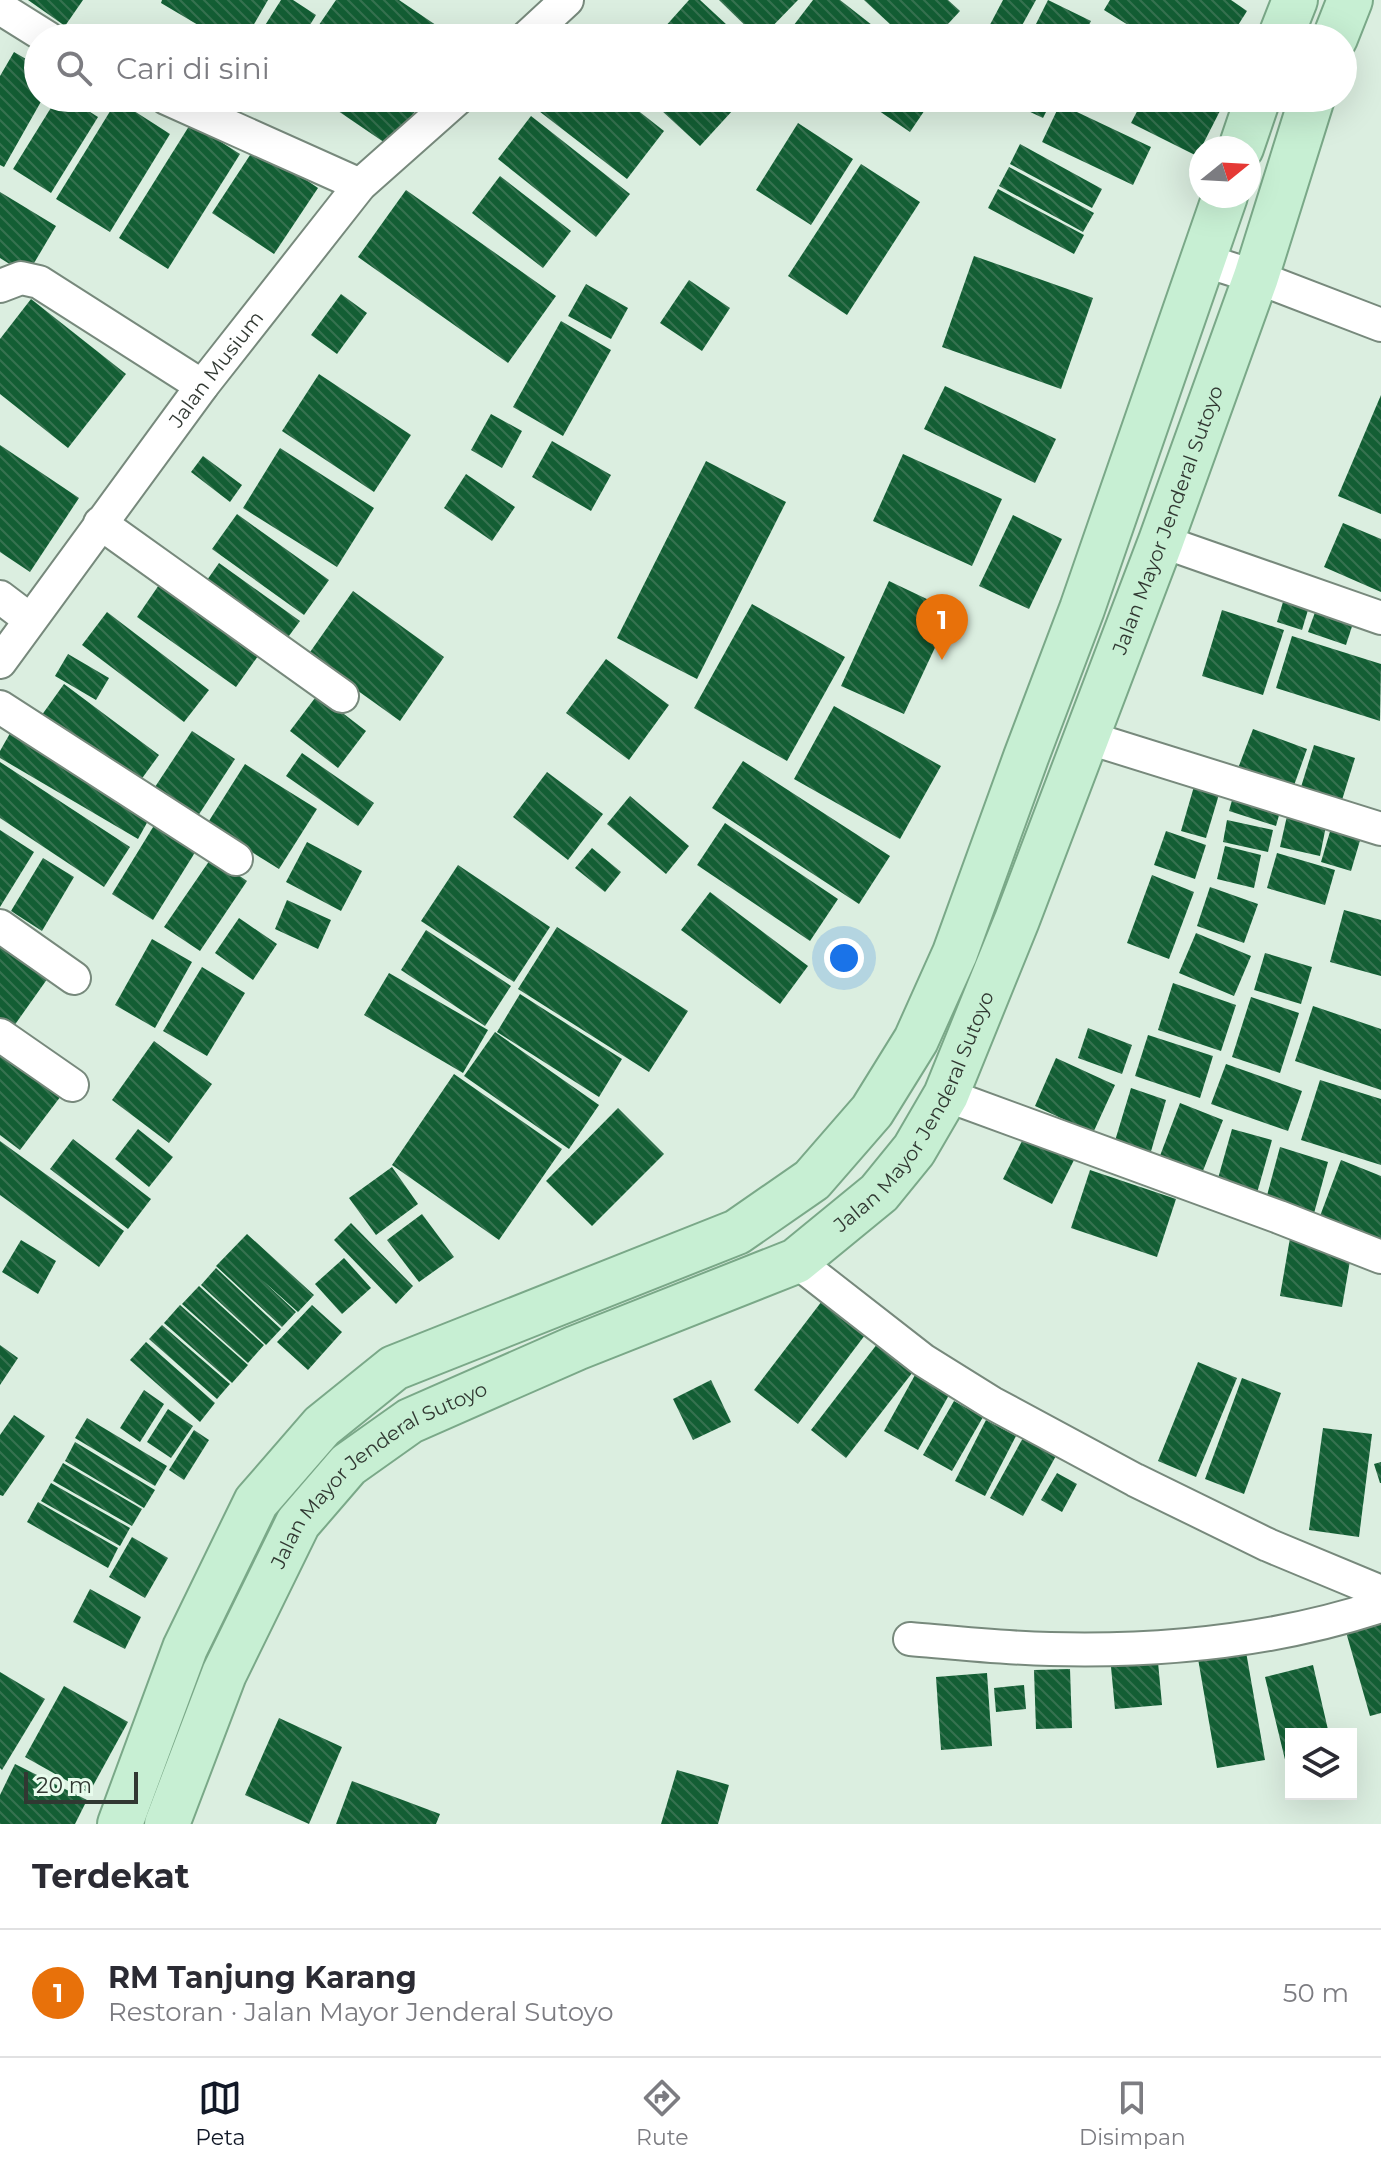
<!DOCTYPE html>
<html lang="id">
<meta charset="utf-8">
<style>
:root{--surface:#fff;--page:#f2f2f3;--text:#2b2b33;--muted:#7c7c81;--line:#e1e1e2;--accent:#111827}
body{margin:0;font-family:Montserrat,sans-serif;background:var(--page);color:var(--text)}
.controls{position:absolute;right:24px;bottom:24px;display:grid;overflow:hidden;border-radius:0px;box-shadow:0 8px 32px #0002}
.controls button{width:72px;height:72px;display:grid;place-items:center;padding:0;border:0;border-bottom:2px solid var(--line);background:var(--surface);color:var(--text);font:40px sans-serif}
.compass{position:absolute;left:1189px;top:136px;width:72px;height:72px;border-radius:50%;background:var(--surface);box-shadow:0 8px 32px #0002;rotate:72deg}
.scale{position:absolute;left:24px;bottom:20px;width:114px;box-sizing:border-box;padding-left:8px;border:4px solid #313832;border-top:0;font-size:22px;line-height:28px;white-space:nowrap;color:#313832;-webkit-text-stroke:6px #e8fced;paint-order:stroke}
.you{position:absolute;left:844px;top:958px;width:28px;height:28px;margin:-20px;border:6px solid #fff;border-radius:50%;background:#1a73e8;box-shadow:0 0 0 12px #1a73e833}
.badge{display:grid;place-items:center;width:52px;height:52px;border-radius:50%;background:var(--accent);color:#fff;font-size:26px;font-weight:700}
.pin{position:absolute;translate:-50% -66px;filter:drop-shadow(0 2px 4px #0008)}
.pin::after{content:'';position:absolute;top:42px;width:28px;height:24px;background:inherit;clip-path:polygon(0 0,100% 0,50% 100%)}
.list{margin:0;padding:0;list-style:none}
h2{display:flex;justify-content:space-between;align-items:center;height:104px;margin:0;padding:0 32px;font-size:34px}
h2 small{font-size:26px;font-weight:400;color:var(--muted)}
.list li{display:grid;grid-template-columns:52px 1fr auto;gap:24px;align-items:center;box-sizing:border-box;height:128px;padding:0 32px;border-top:2px solid var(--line)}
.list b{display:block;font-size:30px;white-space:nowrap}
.list p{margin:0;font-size:26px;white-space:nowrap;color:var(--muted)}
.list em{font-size:26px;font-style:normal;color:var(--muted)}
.icon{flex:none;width:44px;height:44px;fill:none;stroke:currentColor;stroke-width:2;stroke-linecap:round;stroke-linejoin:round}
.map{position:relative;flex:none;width:1381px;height:1824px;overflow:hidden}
.search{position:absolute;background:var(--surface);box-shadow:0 8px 32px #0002;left:24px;right:24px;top:24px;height:88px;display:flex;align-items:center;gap:20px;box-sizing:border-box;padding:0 28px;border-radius:44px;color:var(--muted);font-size:30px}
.sheet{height:232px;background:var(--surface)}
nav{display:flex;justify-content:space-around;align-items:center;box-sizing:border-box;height:112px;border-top:2px solid var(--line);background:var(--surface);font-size:22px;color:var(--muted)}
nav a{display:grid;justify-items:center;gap:4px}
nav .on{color:var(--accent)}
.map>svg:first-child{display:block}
</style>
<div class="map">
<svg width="1381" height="1824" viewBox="0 0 1381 1824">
<defs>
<pattern id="building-back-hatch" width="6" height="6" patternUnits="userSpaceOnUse" patternTransform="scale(2)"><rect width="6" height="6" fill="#135e34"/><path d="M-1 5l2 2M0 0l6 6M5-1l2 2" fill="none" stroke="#367250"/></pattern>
</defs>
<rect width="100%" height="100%" fill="#dbeee0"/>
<g fill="url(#building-back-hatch)">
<polygon points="28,0 83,0 65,26"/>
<polygon points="162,0 268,0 246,38 220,38 161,3"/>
<polygon points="281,0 293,0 316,15 302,38 257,38"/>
<polygon points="336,0 399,0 455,38 310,38"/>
<polygon points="689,0 700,0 741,38 655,38"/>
<polygon points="719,0 798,0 761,38 758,38"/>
<polygon points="813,0 840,0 886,36 885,38 784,38"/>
<polygon points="864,0 948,0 960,11 935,38 905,38"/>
<polygon points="1003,0 1036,0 1015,38 983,38"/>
<polygon points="1048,0 1091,21 1082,38 1029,38"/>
<polygon points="1110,0 1231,0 1247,11 1230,38 1149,38 1104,10"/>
<polygon points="14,52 38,66 38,98 43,98 4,167 0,165 0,76"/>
<polygon points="57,98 68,98 98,117 51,193 13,169"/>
<polygon points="319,98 424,98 391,147"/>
<polygon points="542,98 622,98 664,131 627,179 535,108"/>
<polygon points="648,98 744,98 700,146"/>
<polygon points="860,98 933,98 910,132"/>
<polygon points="1001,98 1053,98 1043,118"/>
<polygon points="1085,98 1118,98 1113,111"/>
<polygon points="1144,98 1214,98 1224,103 1197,156 1131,123"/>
<polygon points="117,100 170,134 110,232 56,199"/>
<polygon points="1060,104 1151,147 1133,185 1042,142"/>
<polygon points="531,116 630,194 596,237 498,159"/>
<polygon points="191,123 240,154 168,269 119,238"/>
<polygon points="798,123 853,159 811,225 756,190"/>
<polygon points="1020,144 1102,189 1092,208 1010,164"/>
<polygon points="256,146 318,188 274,254 212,213"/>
<polygon points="861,164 920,202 847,315 788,276"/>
<polygon points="1009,167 1094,213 1083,232 999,186"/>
<polygon points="500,176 571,231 543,268 472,213"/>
<polygon points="998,189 1084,235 1074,254 988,208"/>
<polygon points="406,190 556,296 508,363 358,257"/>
<polygon points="0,192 56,226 27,275 0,258"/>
<polygon points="974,256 1093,298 1061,389 942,347"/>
<polygon points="689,280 730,308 702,351 660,323"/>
<polygon points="586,284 628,308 611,339 568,316"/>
<polygon points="341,294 367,313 337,354 311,335"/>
<polygon points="31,299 126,374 68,448 0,394 0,339"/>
<polygon points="561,321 611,350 563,436 513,407"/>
<polygon points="319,374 411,435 374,492 282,431"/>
<polygon points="945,386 1056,439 1035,483 924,429"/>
<polygon points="1381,395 1381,514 1338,496"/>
<polygon points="491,414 522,431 502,468 471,450"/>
<polygon points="552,441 611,475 591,511 532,477"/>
<polygon points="0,445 79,498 30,572 0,552"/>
<polygon points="280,448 374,508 337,567 243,508"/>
<polygon points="903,454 1002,499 972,566 873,521"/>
<polygon points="203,456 242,485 230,502 191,472"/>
<polygon points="706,461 786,502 697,679 617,638"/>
<polygon points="466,474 515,507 492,541 444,508"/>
<polygon points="237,514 329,580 304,615 212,549"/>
<polygon points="1013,515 1062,539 1029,609 979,586"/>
<polygon points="1343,523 1381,539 1381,592 1324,567"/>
<polygon points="219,563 300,621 280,648 200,590"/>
<polygon points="163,579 263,649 236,687 137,617"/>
<polygon points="889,581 952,611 904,714 841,686"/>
<polygon points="353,591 444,657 400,721 308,655"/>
<polygon points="1286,592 1311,600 1302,630 1277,622"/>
<polygon points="1319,601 1356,614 1346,645 1308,632"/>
<polygon points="752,604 845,657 787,761 694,708"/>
<polygon points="1222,610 1284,630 1263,695 1202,676"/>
<polygon points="107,612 209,690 184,722 82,645"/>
<polygon points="1292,636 1381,664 1380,721 1276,688"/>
<polygon points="68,654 109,678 96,700 55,676"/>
<polygon points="606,659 669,705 629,760 566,713"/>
<polygon points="64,684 159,755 135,788 39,719"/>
<polygon points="318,694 366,731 338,768 290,731"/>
<polygon points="834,706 941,766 900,839 794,779"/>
<polygon points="13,728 154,810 138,839 0,758 0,751"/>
<polygon points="1253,729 1307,749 1292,791 1237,771"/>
<polygon points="192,731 235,759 194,822 151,793"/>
<polygon points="1314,745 1355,758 1342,800 1301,787"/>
<polygon points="302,753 374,803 358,826 286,776"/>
<polygon points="743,761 890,856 859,904 712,808"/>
<polygon points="0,762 130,847 104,887 0,818"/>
<polygon points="245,764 317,809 279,869 207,824"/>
<polygon points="547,772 603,814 568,860 513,817"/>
<polygon points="1195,783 1220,791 1206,838 1181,831"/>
<polygon points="1236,786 1283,801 1276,826 1229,811"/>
<polygon points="630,796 689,846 666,874 607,824"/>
<polygon points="1289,807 1328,816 1320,856 1280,847"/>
<polygon points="1334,818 1364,827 1351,871 1321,862"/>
<polygon points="158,819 199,846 153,920 112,894"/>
<polygon points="1227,820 1273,830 1268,852 1223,842"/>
<polygon points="725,823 838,899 810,941 697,865"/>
<polygon points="0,830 34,852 0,907"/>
<polygon points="1166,831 1206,845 1195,879 1154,865"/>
<polygon points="307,842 362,871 341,911 286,882"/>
<polygon points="1225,846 1261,855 1254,888 1217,879"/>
<polygon points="592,848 621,872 605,892 575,868"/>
<polygon points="1277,853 1335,870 1325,905 1267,888"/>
<polygon points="212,857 247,881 200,951 164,927"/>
<polygon points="43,858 74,877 42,931 11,911"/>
<polygon points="458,865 550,927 514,982 421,921"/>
<polygon points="1152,875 1194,892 1169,959 1127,943"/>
<polygon points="1210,887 1258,904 1244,943 1197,926"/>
<polygon points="710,892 808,966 780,1004 681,930"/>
<polygon points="287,900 331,920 318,949 275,929"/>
<polygon points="1344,910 1381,920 1381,976 1330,962"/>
<polygon points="239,918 277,944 253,980 215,953"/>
<polygon points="557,927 688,1011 649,1072 518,989"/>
<polygon points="0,929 55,968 9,1033 0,1026"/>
<polygon points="426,930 511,986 485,1026 401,970"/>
<polygon points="1196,933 1251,956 1234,996 1179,973"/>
<polygon points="152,939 192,962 155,1028 115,1005"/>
<polygon points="1265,953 1312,967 1301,1004 1254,990"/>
<polygon points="202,967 245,993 207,1056 163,1031"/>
<polygon points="389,973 488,1030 463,1073 364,1015"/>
<polygon points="1173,983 1236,1005 1221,1051 1158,1030"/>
<polygon points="520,994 622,1059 599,1097 497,1032"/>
<polygon points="1251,997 1299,1013 1280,1073 1232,1057"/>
<polygon points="1313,1006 1381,1029 1381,1090 1295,1061"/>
<polygon points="1088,1028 1132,1045 1122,1074 1078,1058"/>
<polygon points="495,1032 599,1105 569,1149 464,1076"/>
<polygon points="0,1035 67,1088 20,1150 0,1135"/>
<polygon points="1148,1035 1213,1056 1200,1098 1135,1076"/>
<polygon points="154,1041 212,1084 169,1143 112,1100"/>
<polygon points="1056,1058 1115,1085 1093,1133 1035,1106"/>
<polygon points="1226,1064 1302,1091 1288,1131 1211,1104"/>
<polygon points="454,1074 562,1149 499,1240 392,1165"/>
<polygon points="1320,1080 1381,1099 1381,1165 1301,1140"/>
<polygon points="1131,1088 1166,1100 1147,1165 1111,1154"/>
<polygon points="1180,1103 1223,1120 1197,1186 1155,1169"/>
<polygon points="618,1108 664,1154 592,1226 546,1181"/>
<polygon points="138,1129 173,1157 149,1187 115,1159"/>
<polygon points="1232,1129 1272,1140 1257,1193 1217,1182"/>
<polygon points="1026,1133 1075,1158 1052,1204 1003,1179"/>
<polygon points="73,1139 151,1199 128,1229 50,1169"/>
<polygon points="0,1141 124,1231 99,1267 0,1195"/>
<polygon points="1280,1147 1328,1162 1313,1217 1265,1203"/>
<polygon points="1341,1160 1381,1176 1381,1248 1317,1224"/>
<polygon points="392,1167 418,1204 376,1235 349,1198"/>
<polygon points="1090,1170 1176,1199 1157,1257 1071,1228"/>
<polygon points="422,1214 454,1257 419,1282 387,1240"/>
<polygon points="351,1223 413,1286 396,1304 334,1240"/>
<polygon points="247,1234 314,1295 298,1312 261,1279 296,1312 282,1327 216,1266"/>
<polygon points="1290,1238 1352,1249 1342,1307 1280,1296"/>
<polygon points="21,1240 56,1261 38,1294 2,1272"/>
<polygon points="344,1258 371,1288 342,1314 315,1284"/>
<polygon points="216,1268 281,1329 266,1345 201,1285"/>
<polygon points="199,1286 264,1345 248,1363 182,1304"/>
<polygon points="822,1301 865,1335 798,1424 754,1390"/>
<polygon points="180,1305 248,1365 232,1383 164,1323"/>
<polygon points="312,1305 342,1332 308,1370 277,1342"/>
<polygon points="162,1325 230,1384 217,1399 149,1339"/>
<polygon points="881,1339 916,1368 846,1458 811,1430"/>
<polygon points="146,1342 215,1403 200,1422 130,1360"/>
<polygon points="0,1345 18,1358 0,1385"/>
<polygon points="1198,1362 1237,1378 1196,1477 1158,1461"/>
<polygon points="915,1375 949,1395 918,1450 884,1431"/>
<polygon points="1242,1378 1281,1393 1244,1494 1205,1479"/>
<polygon points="711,1380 731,1422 693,1440 673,1399"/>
<polygon points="144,1390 164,1404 140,1442 120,1428"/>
<polygon points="954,1401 983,1417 952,1471 923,1455"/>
<polygon points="168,1409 193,1426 171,1458 147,1442"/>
<polygon points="14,1415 45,1436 3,1496 0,1495 0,1435"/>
<polygon points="87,1418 167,1466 155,1486 75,1438"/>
<polygon points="986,1420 1016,1436 985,1496 955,1481"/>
<polygon points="1323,1428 1372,1434 1359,1537 1309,1530"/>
<polygon points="194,1430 209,1440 184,1480 169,1470"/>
<polygon points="1024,1436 1057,1454 1023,1516 990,1498"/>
<polygon points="75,1442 155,1490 144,1508 65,1461"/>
<polygon points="1381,1462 1381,1483 1380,1483 1374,1464"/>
<polygon points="63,1463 142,1509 132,1526 53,1481"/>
<polygon points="1057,1473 1077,1484 1062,1512 1041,1500"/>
<polygon points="51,1483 130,1528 120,1546 41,1501"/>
<polygon points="38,1502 118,1548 108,1568 27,1522"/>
<polygon points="132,1537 168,1558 145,1598 109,1577"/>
<polygon points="90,1589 141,1617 125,1649 73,1622"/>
<polygon points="1381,1622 1381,1713 1370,1716 1346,1632"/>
<polygon points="1245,1646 1265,1760 1217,1768 1197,1653"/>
<polygon points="1158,1662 1162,1705 1115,1709 1111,1667"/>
<polygon points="1313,1665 1329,1734 1291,1734 1291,1771 1288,1772 1265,1677"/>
<polygon points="1070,1669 1072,1728 1036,1729 1034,1670"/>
<polygon points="0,1672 45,1699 2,1770 0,1768"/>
<polygon points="987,1673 992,1746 941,1750 936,1677"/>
<polygon points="1024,1685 1026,1709 996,1712 994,1688"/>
<polygon points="64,1686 128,1722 89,1793 25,1757"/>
<polygon points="279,1718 342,1747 309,1824 245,1795"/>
<polygon points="15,1764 87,1800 75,1824 0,1824 0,1795"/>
<polygon points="677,1770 729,1785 718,1824 661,1824"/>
<polygon points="352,1781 440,1814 436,1824 336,1824"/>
</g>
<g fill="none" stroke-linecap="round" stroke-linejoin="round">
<defs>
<g id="street">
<polyline points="0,8 48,38"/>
<polyline points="526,38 567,0"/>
<polyline points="166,98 360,185"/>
<polyline points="1203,260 1256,277 1381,325"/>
<polyline points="0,286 21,278 39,282 202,386"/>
<polyline points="100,523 342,696"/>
<polyline points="1161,541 1381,618"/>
<polyline points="0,597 29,619"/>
<path id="s1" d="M0,662L202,386L360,185L458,98"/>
<polyline points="0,707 236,859"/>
<polyline points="1086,737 1381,829"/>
<polyline points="0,926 74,978"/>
<polyline points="0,1035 72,1085"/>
<polyline points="946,1095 1279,1217 1381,1257"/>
<polyline points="796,1261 923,1360 992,1403 1135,1480 1268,1545 1381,1592"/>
<path d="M910,1639C956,1643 1003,1648 1050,1649C1161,1652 1275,1641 1381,1606"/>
</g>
<g id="primary">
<polyline points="1280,38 1295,0"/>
<polyline points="1335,38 1350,0"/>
<polyline points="1241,148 1258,98"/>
<polyline points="120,1824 185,1648 256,1502 322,1426 394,1368 737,1232 812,1180 872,1111 916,1040 955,953 1026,757 1082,609 1225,196"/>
<path id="s2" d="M167,1824L224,1674L298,1523L348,1465L410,1421L576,1348L796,1261L879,1193L914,1150L946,1095L1017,920L1161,541L1256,277L1312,98"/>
</g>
</defs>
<use href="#street" stroke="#77897c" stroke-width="36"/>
<use href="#primary" stroke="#7aa888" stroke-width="48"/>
<use href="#street" stroke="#fff" stroke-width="32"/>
<use href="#primary" stroke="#c7efd3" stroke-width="44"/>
</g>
<g text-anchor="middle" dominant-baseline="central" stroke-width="8" stroke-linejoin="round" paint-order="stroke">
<g font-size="20" fill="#313832" stroke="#e8fced">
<text stroke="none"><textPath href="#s1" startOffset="364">Jalan Musium</textPath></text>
<text stroke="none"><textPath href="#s2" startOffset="1742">Jalan Mayor Jenderal Sutoyo</textPath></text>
<text stroke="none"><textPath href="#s2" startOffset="1094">Jalan Mayor Jenderal Sutoyo</textPath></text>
<text stroke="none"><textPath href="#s2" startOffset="422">Jalan Mayor Jenderal Sutoyo</textPath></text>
</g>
</g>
</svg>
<div class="controls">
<button><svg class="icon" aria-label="layers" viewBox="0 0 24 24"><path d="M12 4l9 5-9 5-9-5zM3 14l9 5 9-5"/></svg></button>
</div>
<svg class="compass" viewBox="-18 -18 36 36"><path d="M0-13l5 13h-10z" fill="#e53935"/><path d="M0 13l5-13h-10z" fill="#7c7c81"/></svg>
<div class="scale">20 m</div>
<div class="you"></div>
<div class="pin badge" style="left:942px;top:660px;background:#e8710a">1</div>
<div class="search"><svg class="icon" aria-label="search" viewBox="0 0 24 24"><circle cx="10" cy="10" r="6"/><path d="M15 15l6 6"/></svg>Cari di sini</div>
</div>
<section class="sheet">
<h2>Terdekat<small></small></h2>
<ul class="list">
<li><span class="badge" style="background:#e8710a">1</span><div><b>RM Tanjung Karang</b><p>Restoran · Jalan Mayor Jenderal Sutoyo</p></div><em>50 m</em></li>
</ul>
</section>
<nav>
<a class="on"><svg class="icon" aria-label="map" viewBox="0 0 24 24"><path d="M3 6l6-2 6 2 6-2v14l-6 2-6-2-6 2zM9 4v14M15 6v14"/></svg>Peta</a>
<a><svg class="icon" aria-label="directions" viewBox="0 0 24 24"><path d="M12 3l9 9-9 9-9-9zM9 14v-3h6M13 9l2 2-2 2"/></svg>Rute</a>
<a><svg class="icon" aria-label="saved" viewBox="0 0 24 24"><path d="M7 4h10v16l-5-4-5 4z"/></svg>Disimpan</a>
</nav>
